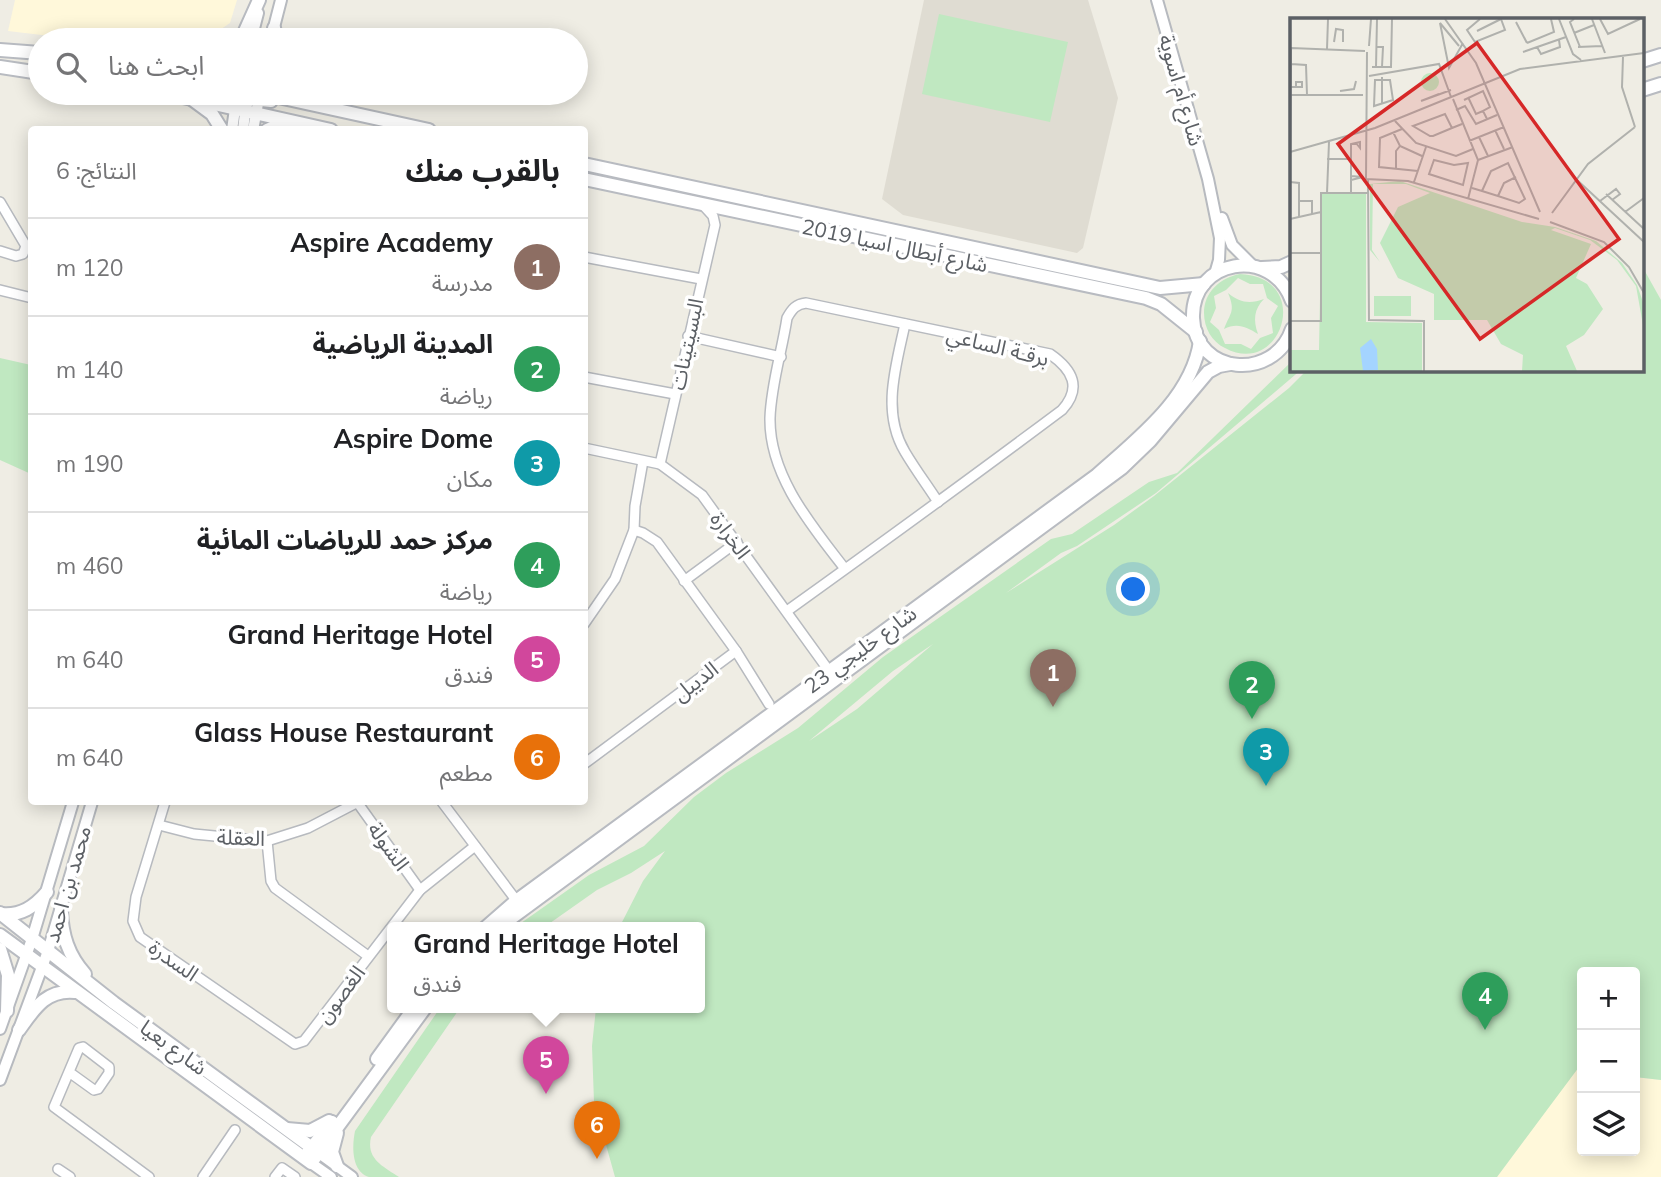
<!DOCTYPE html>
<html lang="ar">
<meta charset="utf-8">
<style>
:root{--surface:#fff;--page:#f6f6f6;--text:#202124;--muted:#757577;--line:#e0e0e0;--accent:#1a73e8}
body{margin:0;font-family:Mulish,"Noto Sans Arabic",sans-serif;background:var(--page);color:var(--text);direction:rtl}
.controls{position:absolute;right:21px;bottom:21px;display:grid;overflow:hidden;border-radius:7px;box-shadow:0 4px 18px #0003}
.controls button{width:63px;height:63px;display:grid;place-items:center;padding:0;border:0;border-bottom:2px solid var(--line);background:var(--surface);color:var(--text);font:35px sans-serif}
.you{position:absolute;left:1134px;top:590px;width:24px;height:24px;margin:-18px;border:5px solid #fff;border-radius:50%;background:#1a73e8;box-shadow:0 0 0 10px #1a73e833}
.badge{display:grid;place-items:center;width:46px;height:46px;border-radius:50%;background:var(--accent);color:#fff;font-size:23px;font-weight:700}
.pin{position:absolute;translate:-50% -58px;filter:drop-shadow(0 2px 4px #0008)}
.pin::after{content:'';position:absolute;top:37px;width:24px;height:21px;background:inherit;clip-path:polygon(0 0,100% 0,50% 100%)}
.popup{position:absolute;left:387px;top:922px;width:318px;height:91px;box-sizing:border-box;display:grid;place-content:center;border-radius:7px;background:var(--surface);filter:drop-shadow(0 2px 5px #0005);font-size:23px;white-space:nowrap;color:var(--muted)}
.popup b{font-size:26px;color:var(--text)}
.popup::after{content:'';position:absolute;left:50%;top:100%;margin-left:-14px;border:14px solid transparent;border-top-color:var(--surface)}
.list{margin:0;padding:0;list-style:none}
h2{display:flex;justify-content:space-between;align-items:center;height:91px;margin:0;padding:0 28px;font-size:30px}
h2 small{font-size:23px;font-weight:400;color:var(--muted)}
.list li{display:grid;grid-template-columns:46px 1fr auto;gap:21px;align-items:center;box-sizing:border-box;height:98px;padding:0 28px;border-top:2px solid var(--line)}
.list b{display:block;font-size:26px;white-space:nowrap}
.list p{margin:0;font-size:23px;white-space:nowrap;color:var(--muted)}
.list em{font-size:23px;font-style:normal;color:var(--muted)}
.icon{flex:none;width:38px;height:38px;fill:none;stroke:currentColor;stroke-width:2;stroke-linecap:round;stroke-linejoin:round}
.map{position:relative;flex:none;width:1661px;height:1177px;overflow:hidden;direction:ltr}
.search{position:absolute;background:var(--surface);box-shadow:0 4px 18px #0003;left:28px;top:28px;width:560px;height:77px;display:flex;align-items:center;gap:18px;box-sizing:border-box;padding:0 24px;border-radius:38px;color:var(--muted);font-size:26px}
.panel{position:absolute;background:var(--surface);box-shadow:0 4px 18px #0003;left:28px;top:126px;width:560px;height:679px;border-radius:7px;direction:rtl}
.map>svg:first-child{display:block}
</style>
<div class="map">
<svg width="1661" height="1177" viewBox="0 0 1661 1177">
<rect width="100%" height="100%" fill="#efede4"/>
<g fill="#fff8da">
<polygon points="15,0 237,0 230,23 205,40 84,40 8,31"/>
<polygon points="1581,1063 1582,1151 1635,1151 1635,1077 1661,1080 1661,1177 1497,1177"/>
</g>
<polygon fill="#dfdcd2" points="924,0 1088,0 1118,98 1083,248 1077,253 903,215 882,199"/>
<g fill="#c0e8c1" fill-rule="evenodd">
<polygon points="939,14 1068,42 1050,122 922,94"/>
<path d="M1642,266L1661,300V1080L1635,1077V972H1582V1063L1497,1177H615L594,1102L592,1046L596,1008H700V928H619L643,881L665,851L631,873L597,890L543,928H514L589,875L644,846L694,797L726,773L798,728L883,657L1051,539L1072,534L1149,482L1177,473L1292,361V369H1302L1156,493L1077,546L1061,553L1006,593L1114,525L1154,496L1289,388L1308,369H1642ZM933,644L857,709L809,741L893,671Z"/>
<path d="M1240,274C1314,277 1282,379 1225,348C1212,342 1204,328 1204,313C1204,292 1220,278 1240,274ZM1238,278L1250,284H1263L1267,298L1278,306L1271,318L1273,333L1260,338L1251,349L1241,344H1225L1219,330L1210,322L1216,308L1214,296L1226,290Z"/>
<path d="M1228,293C1240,303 1250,304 1264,299C1254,309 1253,320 1258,334C1247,327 1237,322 1224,329C1230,313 1236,312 1228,293Z"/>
<polygon points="0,358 31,365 31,474 0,460"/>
<path d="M440,1008H460L371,1137C366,1159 383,1166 399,1177C390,1177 377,1177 369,1177C351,1171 352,1146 355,1131Z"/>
</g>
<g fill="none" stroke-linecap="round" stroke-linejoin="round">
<defs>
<g id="minor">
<polyline points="0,202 26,246 23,254 16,256 0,251"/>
<polyline points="584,257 701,279"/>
<polyline points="0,290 32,298"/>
<path d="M905,324C896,366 881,412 905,452C915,469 927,485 938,502"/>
<polyline points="688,336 781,357"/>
<polyline points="584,377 675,394"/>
<polyline points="584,448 660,464 702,495 832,675"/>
<polyline points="660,464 715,225 713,216 702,204"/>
<polyline points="634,530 635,506 643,461"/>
<polyline points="684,581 737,542"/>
<path d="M787,611C879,545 971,478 1062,410C1082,388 1073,370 1050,354L806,303C796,304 792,309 787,318C782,351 771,385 770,418C769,476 812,526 845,569"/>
<polyline points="584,624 615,579 634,530 643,533 657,542 736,651 584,764"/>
<polyline points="736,651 769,704"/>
<polyline points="165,802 136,897 133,921 140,937 295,1044 304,1041 420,890 475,846"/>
<polyline points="357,802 420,890"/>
<polyline points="442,802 519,904"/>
<polyline points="159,825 194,834 267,841 308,828 358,802"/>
<polyline points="267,841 271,881 275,888 368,956"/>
<polyline points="69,1072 94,1090 98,1089 109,1073 109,1067 83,1047 79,1048 54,1107 149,1177"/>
<polyline points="58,1169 70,1177"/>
<polyline points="203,1177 235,1130"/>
<polyline points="275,1177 282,1168 295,1177"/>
</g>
<g id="tertiary">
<polyline points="1157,0 1208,179 1220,238 1219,260 1215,274"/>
<polyline points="272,35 281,0"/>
<polyline points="251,40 258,13"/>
<polyline points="232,130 236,102"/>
<polyline points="243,130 246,105"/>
<polyline points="253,130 260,93"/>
<polyline points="1222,218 1232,245 1253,266"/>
<polyline points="0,1029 32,939 73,802"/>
<polyline points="0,1080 48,951 92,802"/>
<polyline points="319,1153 352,1177"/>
<polyline points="311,1163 331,1177"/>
</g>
<g id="secondary">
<polyline points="274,28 277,40"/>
<polyline points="241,40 259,0"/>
<polyline points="0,50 40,53"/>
<polyline points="1642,61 1661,55"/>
<polyline points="0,67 40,73"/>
<polyline points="1642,90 1661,84"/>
<polyline points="165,93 331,130"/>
<polyline points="208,93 237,99 249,97"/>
<polyline points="260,93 429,130"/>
<polyline points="311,93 332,101"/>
<polyline points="193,100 212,114 222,130"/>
<polyline points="235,108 252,99 271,101"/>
<polyline points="267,130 283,123 290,124"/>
<polyline points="584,164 1160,288 1204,284"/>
<polyline points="584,179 1146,298 1161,304 1196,332"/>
<polyline points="1262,268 1281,267 1292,262"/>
<path d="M1292,301C1272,245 1191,259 1193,318C1195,375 1274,382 1292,329"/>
<path d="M61,910C62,935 68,955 85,974"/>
<polyline points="0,913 114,1003 319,1153"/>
<path d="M1,914C21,916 34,907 47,892"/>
<path d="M485,928L516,901L1097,475C1137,439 1192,398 1200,341"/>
<polyline points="498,928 1122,468 1150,441 1208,372 1219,366 1230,364"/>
<polyline points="0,935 311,1163 425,1008"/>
<polyline points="0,949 8,975 7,1011"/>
<path d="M19,1030C34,1009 46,989 75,992"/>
<polyline points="377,1059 414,1008"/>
<polyline points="287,1129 310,1131 329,1121"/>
<polyline points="306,1155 332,1122"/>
<polyline points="337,1166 332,1152 337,1133"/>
</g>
</defs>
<use href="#minor" stroke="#b7babf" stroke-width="12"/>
<use href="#tertiary" stroke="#b7babf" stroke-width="14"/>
<use href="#secondary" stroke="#b8bbc1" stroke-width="16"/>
<use href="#minor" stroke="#fff" stroke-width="9"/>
<use href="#tertiary" stroke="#fff" stroke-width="10"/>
<use href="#secondary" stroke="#fff" stroke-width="12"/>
</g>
<g text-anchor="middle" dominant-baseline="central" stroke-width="7" stroke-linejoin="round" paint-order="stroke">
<g font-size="21" fill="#5c6065" stroke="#fff">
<text transform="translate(1182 90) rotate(74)">شارع أم اسوية</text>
<text transform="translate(895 245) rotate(12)">شارع أبطال اسيا 2019</text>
<text transform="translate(686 344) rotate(-78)">البسيتينات</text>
<text transform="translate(998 346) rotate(14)">برقـة الساعي</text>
<text transform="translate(731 535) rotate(54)">الخرارة</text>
<text transform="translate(860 649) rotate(-36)">شارع خليجي 23</text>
<text transform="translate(695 681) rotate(-37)">الديبل</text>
<text transform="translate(241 837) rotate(2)">العقلة</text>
<text transform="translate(389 846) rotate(54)">الشولة</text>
<text transform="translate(67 884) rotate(-74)">محمد بن احمد</text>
<text transform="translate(174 960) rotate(35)">السدرة</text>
<text transform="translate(340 994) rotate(-53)">الغصون</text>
<text transform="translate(174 1047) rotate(36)">شارع بعيا</text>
</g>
</g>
<g transform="translate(1290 18)">
<rect width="354" height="354" fill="#efede4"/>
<path d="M131 64a9 9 0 1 1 18 0a9 9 0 1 1-18 0ZM110,163L232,204L265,209L306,223L332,245L347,267L353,284V307L346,268L327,242L300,222L265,210L261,212L301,226L286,260L297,266L313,291L294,317L276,328L287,353H232L233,337L211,326L197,302H144V276L108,260L90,225L108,189L140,175L116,166H83L82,232L90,244L80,232V166ZM32,176H76V304L132,305V353H0V332H29ZM84,278H121V298H84Z" fill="#c0e8c1"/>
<path d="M81,321L87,331L88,352L73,353L70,330Z" fill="#a4d4ff"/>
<path fill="none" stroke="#b0b1ad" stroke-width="2" d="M155,1L186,45L250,194M190,1L177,12L185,24L215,12L211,1M269,1L283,36L291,42M284,1L280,4L290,29M302,1L315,35M310,1L318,16L350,1M226,4L237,25M187,13L211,1M284,15L304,7M44,24L46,11L53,12V24M237,25L264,14L261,1M79,28L81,1M169,28L150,5L159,50L173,25M87,29H93L92,49M247,29L251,36L270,29L269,22M288,29L312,28M1,30L75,33M37,31L38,1M77,34L76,161L118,163L249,201M233,34L276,19M333,39L332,69L345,109M1,46L16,47L17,77M82,49H101L102,1M86,49L87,1M79,58L149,46L161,79M85,62H100L103,82L84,88ZM1,69H12V64H6V69M50,73L64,71L66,63M149,76L131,83L161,72M1,77H73M178,79L186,96L193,93M163,81L188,142L178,181M174,82L193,73L200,89L193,93L197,101M92,86V59M166,92L175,88L186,106L207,97M105,103L126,125L166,138L183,131M162,110L155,96L123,108L140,118H143L162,110L172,106M112,111L90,120L89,149L128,153M205,112L214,131M103,114L110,128L132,138M189,119L198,138M179,123L214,109M0,129L1,30M0,134L85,110L230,51L354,35M37,141H61M144,142L164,147L178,145L173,167L139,156ZM188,142L223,129M106,150V133L110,128M61,158L73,159L61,162M78,161L79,302L134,303V353M286,161L354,224M0,164L9,165V199M124,164L136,129M182,170L192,173L208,178L229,185L235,181L218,145L201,153L192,173M37,175L39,124M61,175V126L70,124V130L66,125M316,176L354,211M208,178L214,165L226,159M9,183H22V196M310,183L326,171L330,176L322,182M335,194L354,180M262,195L298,146L345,109M0,201L31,194M260,204L314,224L339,249L354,275M0,235H31M31,302V175H78M0,303H32H0"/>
<path fill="#d62828" fill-opacity="0.15" stroke="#d62828" stroke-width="3.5" d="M187,25L329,221L190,321L48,126Z"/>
<rect width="354" height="354" fill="none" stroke="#5c6065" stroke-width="3.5"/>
</g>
</svg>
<div class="controls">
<button>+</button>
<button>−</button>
<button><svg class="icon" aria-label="layers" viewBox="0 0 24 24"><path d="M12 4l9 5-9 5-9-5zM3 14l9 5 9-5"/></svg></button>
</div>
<div class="you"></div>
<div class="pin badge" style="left:1053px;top:707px;background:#8d6e63">1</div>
<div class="pin badge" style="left:1252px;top:719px;background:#2e9e5b">2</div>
<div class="pin badge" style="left:1266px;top:786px;background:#0f9aa8">3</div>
<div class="pin badge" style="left:1485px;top:1030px;background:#2e9e5b">4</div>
<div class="pin badge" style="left:546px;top:1094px;background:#d1479c">5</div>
<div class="popup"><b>Grand Heritage Hotel</b>فندق</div>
<div class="pin badge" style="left:597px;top:1159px;background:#e8710a">6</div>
<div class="search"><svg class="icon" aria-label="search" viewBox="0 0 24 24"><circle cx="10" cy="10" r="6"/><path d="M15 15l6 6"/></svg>ابحث هنا</div>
<section class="panel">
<h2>بالقرب منك<small>النتائج: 6</small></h2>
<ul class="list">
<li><span class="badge" style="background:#8d6e63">1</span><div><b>Aspire Academy</b><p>مدرسة</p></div><em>120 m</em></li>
<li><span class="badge" style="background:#2e9e5b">2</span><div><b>المدينة الرياضية</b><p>رياضة</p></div><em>140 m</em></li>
<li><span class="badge" style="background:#0f9aa8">3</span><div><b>Aspire Dome</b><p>مكان</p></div><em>190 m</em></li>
<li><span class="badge" style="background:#2e9e5b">4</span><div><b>مركز حمد للرياضات المائية</b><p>رياضة</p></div><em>460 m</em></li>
<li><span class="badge" style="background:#d1479c">5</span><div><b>Grand Heritage Hotel</b><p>فندق</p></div><em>640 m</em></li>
<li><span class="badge" style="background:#e8710a">6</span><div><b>Glass House Restaurant</b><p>مطعم</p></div><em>640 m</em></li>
</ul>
</section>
</div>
